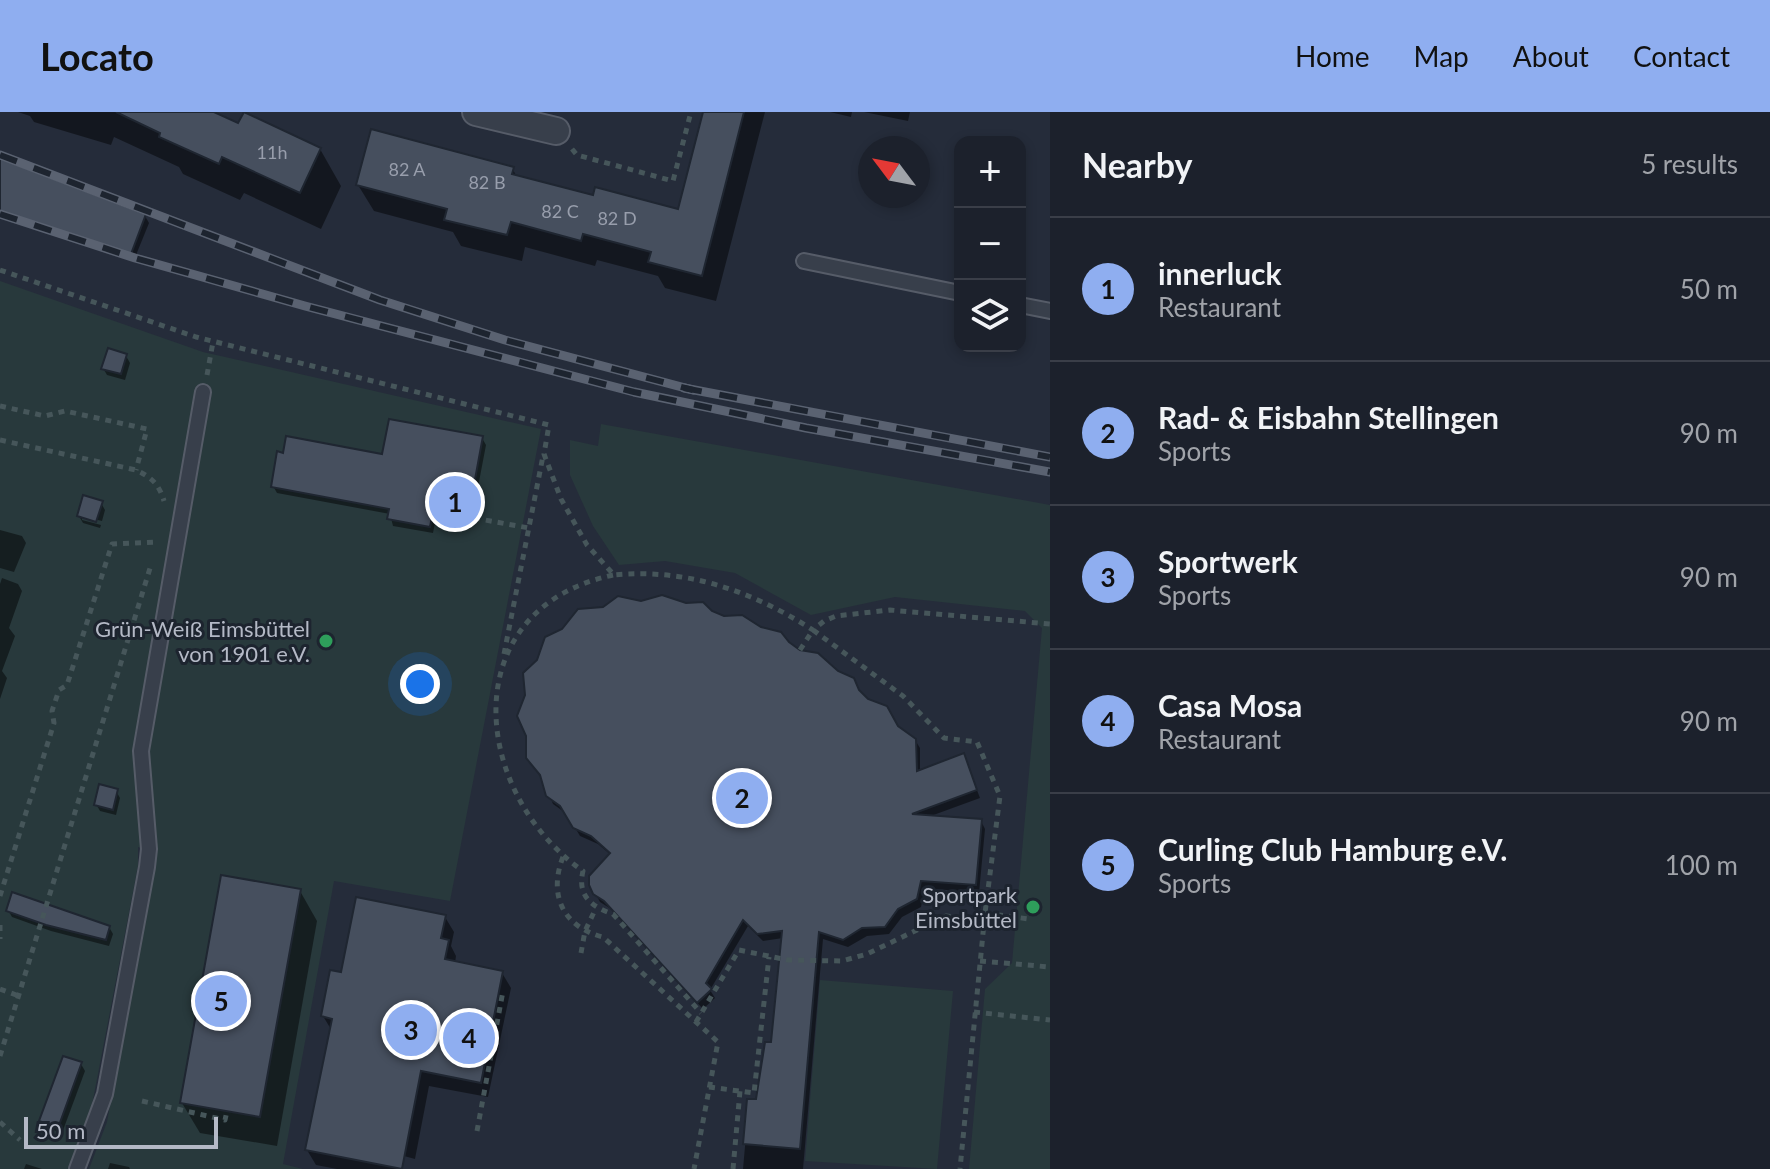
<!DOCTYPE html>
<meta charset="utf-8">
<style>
:root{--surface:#1c212c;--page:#252934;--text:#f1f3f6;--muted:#a0a3a9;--line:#3a3e48;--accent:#8faef0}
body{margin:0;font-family:Lato,sans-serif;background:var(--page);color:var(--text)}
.controls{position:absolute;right:24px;top:24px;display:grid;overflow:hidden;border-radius:16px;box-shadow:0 4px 12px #0003}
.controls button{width:72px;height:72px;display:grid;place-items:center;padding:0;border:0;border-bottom:2px solid var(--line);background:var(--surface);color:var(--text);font:40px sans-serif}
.compass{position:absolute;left:858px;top:24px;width:72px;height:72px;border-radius:50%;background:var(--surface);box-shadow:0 4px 12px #0003;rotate:302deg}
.scale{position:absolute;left:24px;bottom:20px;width:194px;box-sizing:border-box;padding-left:8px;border:4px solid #b4b9c6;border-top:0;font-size:22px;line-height:28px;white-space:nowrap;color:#b4b9c6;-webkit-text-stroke:6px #1d242f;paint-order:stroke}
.you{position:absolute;left:420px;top:572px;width:28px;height:28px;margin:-20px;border:6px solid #fff;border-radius:50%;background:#1a73e8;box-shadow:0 0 0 12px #1a73e833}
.badge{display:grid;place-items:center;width:52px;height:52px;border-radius:50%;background:var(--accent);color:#111;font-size:26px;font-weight:700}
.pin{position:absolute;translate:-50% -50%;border:4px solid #fff;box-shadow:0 2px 8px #0006}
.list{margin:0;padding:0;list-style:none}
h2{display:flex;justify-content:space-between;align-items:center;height:104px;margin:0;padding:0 32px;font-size:34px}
h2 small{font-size:26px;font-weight:400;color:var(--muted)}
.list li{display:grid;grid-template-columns:52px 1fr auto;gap:24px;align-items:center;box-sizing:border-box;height:144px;padding:0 32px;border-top:2px solid var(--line)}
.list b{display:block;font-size:30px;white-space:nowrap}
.list p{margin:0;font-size:26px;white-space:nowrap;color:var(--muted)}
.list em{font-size:26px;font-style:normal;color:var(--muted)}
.icon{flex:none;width:44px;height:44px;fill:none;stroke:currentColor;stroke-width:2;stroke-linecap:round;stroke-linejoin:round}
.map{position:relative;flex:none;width:1050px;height:1057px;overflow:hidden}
header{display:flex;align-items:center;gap:48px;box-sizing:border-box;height:112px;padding:0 40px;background:var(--accent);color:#111}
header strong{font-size:38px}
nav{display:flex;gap:44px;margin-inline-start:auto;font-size:28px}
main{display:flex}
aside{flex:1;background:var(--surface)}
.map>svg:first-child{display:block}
</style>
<header>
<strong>Locato</strong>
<nav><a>Home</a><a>Map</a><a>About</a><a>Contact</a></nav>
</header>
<main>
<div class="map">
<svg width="1050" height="1057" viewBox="0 0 1050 1057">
<rect width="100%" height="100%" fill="#252c3a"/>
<g fill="#28393c">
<polygon points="0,169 203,240 541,317 450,789 334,769 283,1052 303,1057 89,1057 107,1010 156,739 138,735 138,754 92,993 68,1057 0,1057"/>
<polygon points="601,312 1050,393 1050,1057 969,1057 985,877 1012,851 1042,516 1025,499 895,485 811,503 735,461 665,449 619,453 593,414 570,363 570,328 598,334"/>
<polygon points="820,868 953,879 937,1057 805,1049"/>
</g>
<g fill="#0007">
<polygon points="18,0 211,0 239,14 320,37 341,74 321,117 244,81 240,88 183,62 179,55 114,25 111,33 34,10 30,4"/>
<polygon points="705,0 765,0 716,189 665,176 658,164 597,148 595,154 525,135 522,149 461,134 453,120 374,99 358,73 512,56 517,65 595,85 679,100"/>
<polygon points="830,0 852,0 851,5"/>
<polygon points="864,0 910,0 908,9"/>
<polygon points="0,48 145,104 149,111 134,148 0,103"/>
<polygon points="126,244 130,251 125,268 107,263 103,256"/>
<polygon points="482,326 486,333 470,417 435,411 433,421 393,414 390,402 277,381 273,374 384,344"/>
<polygon points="101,391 105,398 102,409 82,404 82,408 101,413 100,416 83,411 79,404"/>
<polygon points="0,418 22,424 26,431 14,460 0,456"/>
<polygon points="2,466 18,472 22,479 9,516 15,524 2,559 7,566 0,587 0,472"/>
<polygon points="711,501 788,532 860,581 897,616 915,628 920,636 920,660 967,652 980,686 928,705 981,709 985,717 979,781 925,776 921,795 902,805 889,822 867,824 848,835 823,827 803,1057 743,1057 749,989 758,989 773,932 783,826 763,829 748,814 710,878 715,886 703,897 611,797 600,790 591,773 611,743 598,732 580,724 567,702 553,692 543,667 528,646"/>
<polygon points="116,679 120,686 116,703 100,699 96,692"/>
<polygon points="300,779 317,809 277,1034 200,1021 182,991"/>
<polygon points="8,798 109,815 113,822 109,834 51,819 12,805"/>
<polygon points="445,805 454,820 451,834 456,844 455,851 502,861 511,876 488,985 429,974 415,1047 404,1044 399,1057 337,1057 316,1053 307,1038 332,919 323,904 342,863"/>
<polygon points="81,952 85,959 62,1021 45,1015 41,1009"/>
<polygon points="110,1051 129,1055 130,1057 108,1057"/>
<polygon points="26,1052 42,1057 24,1057"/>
</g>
<g fill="#464f5e" stroke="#1f2631" stroke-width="2">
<polygon points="116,0 214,0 238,11 244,0 321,36 300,81 222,45 219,52 159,25 160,21"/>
<polygon points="703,0 744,0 702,164 648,150 651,140 583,122 581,129 511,110 507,123 444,108 447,97 356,73 371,17 514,55 512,62 593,83 595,75 678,97"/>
<polygon points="0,46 146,102 131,142 0,100"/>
<polygon points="108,236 127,242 121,262 101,257"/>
<polygon points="389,307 483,324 467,411 432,405 430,415 387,407 389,397 271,375 277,339 283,341 286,324 382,342"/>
<polygon points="83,383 103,389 96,410 77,404"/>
<polygon points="662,483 686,491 703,490 712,499 724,504 742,503 761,515 781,520 789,530 800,538 818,541 838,559 854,566 859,578 868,587 887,594 898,614 916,627 917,659 964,641 977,678 912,702 982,707 976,773 921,769 917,787 898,797 885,815 862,816 843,828 819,820 800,1037 743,1032 747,987 756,987 765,930 771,930 782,819 757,822 743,808 706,871 712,877 697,891 604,789 593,782 589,773 589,764 610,741 591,724 573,716 560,694 546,684 540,663 526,646 526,624 517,604 525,583 523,561 537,548 545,525 562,517 578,497 603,495 618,484 641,489"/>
<polygon points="99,672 118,677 113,698 94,693"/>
<polygon points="221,763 301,777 260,1005 180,991"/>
<polygon points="12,780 110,814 106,828 46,813 6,799"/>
<polygon points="356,785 446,803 441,826 449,828 445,847 503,859 481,971 421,959 402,1057 305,1038 332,907 321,904 330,858 341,860"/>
<polygon points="63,944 82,950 58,1016 39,1009"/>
</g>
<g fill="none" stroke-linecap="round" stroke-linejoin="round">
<defs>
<g id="service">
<polyline points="804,149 960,181"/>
<polyline points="1020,193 1050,199"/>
<polyline points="77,1057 105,982 147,755 149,737 141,639 203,280"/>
</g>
<polyline id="minor" points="476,0 556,19"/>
</defs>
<use href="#service" stroke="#565c68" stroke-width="18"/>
<use href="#minor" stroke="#565c68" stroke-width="30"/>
<g stroke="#46565a" stroke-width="5" stroke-dasharray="6 6" stroke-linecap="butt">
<polyline points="572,37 577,43 673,69 691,0"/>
<path d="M0,158L196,225L549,313L544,342L561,387L587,433L614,463C687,456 752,479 813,518L824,509L836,504L890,498L1050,512"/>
<polyline points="207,263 213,230"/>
<polyline points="0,294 45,304 65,299 147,317 136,358"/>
<path d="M0,328L136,358C151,365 159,372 164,389"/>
<polyline points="474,406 529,416"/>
<path d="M613,463C454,497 470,680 583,759C577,783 591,795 613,802L701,901"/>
<polyline points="800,538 813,518 903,584 944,626 977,630 1000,684 985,801 960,1057"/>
<polyline points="504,542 543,344"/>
<path d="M563,745C548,783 563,815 603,825L718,930L694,1057"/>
<polyline points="0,784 54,611 52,599 59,578 67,573 112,432 157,430"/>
<polyline points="985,801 1029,807"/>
<polyline points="0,813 0,827"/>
<polyline points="581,841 585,819 596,796"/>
<polyline points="980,849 1050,855"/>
<polyline points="0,877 19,884"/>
<polyline points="974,900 1050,908"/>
<polyline points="696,910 739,838 788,848 842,849 867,842 946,804 984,809"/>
<polyline points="0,944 151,453"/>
<polyline points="709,975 754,981 769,845"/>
<polyline points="142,989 225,1008 227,999"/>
<polyline points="0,1010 20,1028"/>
<polyline points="477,1019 503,879"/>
<polyline points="733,1057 740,979"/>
</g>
<use href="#service" stroke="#383f4b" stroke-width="14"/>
<use href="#minor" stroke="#383f4b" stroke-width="26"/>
<defs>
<g id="rail">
<polyline points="0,43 380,188 505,228 693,278"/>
<polyline points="0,102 135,146 305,194 634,280 806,316 1050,360"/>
<polyline points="684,276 1050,345"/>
</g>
</defs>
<use href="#rail" stroke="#5a6271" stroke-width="9"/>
<use href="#rail" stroke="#1d242f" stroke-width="6" stroke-dasharray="18" stroke-linecap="butt"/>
</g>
<g fill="#2e9e5b" stroke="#1d242f" stroke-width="3">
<circle cx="326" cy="529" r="8"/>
<circle cx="1033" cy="795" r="8"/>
</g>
<g text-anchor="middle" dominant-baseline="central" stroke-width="6" stroke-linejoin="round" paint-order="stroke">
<g font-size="18" fill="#989eac">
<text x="272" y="40">11h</text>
<text x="407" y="57">82 A</text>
<text x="487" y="70">82 B</text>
<text x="560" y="99">82 C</text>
<text x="617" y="106">82 D</text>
</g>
<g font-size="22" fill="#b4b9c6" stroke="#1d242f" text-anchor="end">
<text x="310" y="516">Grün-Weiß Eimsbüttel<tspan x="310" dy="25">von 1901 e.V.</tspan></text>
<text x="1017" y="782">Sportpark<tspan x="1017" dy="25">Eimsbüttel</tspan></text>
</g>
</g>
</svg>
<div class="controls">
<button>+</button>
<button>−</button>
<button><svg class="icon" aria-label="layers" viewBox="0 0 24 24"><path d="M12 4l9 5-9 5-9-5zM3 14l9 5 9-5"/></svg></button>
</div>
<svg class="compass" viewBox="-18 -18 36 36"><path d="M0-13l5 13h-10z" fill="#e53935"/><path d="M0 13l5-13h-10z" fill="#a0a3a9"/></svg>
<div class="scale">50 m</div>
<div class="you"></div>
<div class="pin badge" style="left:455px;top:390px">1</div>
<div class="pin badge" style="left:742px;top:686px">2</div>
<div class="pin badge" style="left:411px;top:918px">3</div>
<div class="pin badge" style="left:469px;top:926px">4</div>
<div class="pin badge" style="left:221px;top:889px">5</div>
</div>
<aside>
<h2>Nearby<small>5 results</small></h2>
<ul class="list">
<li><span class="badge">1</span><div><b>innerluck</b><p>Restaurant</p></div><em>50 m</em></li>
<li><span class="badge">2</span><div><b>Rad- &amp; Eisbahn Stellingen</b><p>Sports</p></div><em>90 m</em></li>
<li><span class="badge">3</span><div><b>Sportwerk</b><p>Sports</p></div><em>90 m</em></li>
<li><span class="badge">4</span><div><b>Casa Mosa</b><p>Restaurant</p></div><em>90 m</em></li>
<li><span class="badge">5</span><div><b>Curling Club Hamburg e.V.</b><p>Sports</p></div><em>100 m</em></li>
</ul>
</aside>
</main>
